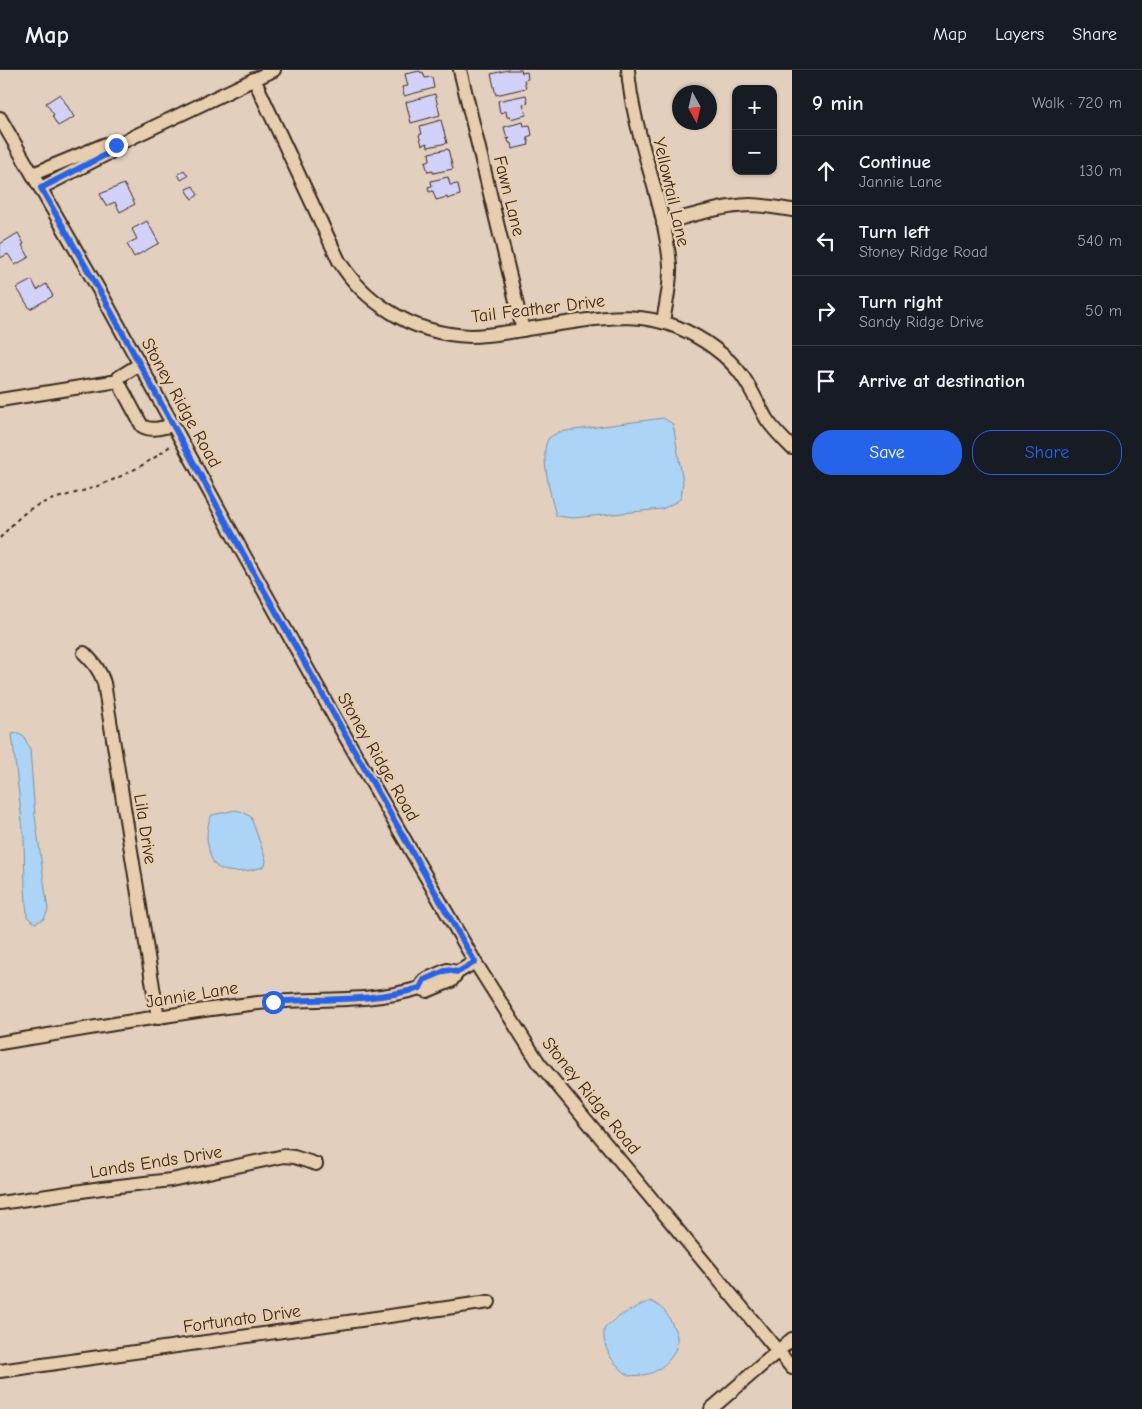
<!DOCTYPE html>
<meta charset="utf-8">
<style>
:root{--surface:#171b24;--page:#242831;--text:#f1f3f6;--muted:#9ea1a6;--line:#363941;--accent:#2563eb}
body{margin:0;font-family:"Comic Neue",sans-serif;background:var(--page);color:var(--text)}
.controls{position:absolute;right:15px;top:15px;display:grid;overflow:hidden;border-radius:10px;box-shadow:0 1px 4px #0004}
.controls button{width:45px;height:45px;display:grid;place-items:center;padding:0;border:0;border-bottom:1px solid var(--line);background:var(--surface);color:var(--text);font:25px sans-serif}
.compass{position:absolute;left:672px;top:15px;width:45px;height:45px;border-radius:50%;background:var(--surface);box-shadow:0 1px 4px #0004;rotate:172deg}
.stop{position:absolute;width:15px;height:15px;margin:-11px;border:4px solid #2563eb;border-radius:50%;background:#fff}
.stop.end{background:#2563eb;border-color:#fff;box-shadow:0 1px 5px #0008}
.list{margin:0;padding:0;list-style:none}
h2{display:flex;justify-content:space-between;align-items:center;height:65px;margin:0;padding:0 20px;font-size:21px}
h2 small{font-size:16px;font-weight:400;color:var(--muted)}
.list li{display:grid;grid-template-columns:32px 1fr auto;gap:15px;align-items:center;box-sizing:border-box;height:70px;padding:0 20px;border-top:1px solid var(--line)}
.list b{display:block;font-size:19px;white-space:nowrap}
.list p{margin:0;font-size:16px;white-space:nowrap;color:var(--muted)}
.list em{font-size:16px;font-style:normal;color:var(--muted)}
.actions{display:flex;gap:10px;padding:15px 20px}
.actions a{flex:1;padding:11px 0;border:1px solid var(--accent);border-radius:20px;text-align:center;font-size:18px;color:var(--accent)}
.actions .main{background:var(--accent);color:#fff}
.icon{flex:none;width:28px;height:28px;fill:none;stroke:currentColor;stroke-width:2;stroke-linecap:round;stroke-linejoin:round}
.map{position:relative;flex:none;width:792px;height:1339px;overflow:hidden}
header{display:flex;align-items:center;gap:30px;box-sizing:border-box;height:70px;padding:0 25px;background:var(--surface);border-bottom:1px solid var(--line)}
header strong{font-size:24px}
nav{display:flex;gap:28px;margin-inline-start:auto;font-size:18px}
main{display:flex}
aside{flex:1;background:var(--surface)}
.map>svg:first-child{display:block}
</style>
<header>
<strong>Map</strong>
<nav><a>Map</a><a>Layers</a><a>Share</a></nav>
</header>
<main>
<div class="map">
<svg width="792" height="1339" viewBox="0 0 792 1339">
<rect width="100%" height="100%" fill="#e3cfbe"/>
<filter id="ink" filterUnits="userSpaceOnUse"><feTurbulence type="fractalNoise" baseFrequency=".02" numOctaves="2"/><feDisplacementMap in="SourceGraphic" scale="10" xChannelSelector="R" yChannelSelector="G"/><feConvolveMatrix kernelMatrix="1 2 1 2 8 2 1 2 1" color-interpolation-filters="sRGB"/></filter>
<g filter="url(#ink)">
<g fill="#abd4f6" stroke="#7e90a0">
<path d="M663,348L673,354L683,412L681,428L676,432L662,439L573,448L556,446C552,431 538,380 549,368C551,366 556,364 559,362Z"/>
<polygon points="17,663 24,667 30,679 35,746 48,840 44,849 35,853 27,847 25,818 24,769 12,664"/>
<path d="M236,740L243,742L251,747L266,790L265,796C253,801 225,806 215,795C210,788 208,777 207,768C207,761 208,751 212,745Z"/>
<path d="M650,1231C662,1236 668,1244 673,1256C674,1259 677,1263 677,1267C679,1283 663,1300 648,1304C642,1306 635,1305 629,1306C616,1296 606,1285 604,1268C604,1266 604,1262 604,1260C608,1250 640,1235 650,1231Z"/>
</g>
<g fill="#d2d1fa" stroke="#3b2a1e">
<polygon points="508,0 521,0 522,3 527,2 528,9 524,10 526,18 496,25 491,4"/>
<polygon points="420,1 421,3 423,2 425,8 432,7 434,18 404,26 402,17 408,16 405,4"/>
<polygon points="60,24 74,47 58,56 52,46 54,45 46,33"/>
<polygon points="435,24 440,45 411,53 406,32"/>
<polygon points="526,25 528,33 523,34 526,45 510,49 510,47 507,47 506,41 500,43 498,31"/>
<polygon points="441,50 447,73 428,77 427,73 422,75 419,65 422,64 420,56"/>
<polygon points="523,52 524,56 530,55 532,65 527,67 529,75 512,79 511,73 509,73 508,70 510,68 507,69 504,57"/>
<polygon points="448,79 453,99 433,103 433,101 428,102 425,92 430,90 429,83"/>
<polygon points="184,100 188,106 181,110 178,104"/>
<polygon points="448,107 450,115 458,114 460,125 447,129 447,127 436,130 433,121 429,122 428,117 432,116 431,111"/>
<polygon points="124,114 135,134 120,142 115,132 106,136 100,124"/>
<polygon points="193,116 198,125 192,129 186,119"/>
<polygon points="147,151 159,173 134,187 127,174 137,169 132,159"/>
<polygon points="18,163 24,174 22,175 29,187 15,195 8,184 0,188 0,174"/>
<polygon points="32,210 37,220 46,214 53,226 30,239 17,218"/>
</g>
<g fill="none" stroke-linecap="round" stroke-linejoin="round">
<defs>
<g id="minor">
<polyline points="460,0 523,260"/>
<path d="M628,0C633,66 664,128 670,195C671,214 666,233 663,252"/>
<path d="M254,9L339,191C352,212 368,228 389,241C413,257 443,265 471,266C486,266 502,263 516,261C538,257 559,254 580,251C613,246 645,244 677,257C701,267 728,285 743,307C752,320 759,336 767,350C774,360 783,369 792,378"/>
<polyline points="0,48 103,227 244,485 341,659 475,892 525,971 539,993 563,1022 792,1298"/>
<polyline points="116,75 274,0"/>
<polyline points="33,104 106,74 116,75 109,83 41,118"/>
<path d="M663,153C691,146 720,136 750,135C764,135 778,138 792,140"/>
<path d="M140,294L119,307L118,311L121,317L142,356C152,362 163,357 173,355"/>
<polyline points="0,330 118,311"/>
<path d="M84,583C93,592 100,600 104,613L158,948"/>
<polyline points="420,918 424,910 447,900 458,902"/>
<path d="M0,973C86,959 172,943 258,933C312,927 367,934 420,918L427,921L451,911L458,902L475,892"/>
<polyline points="0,1133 102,1118 171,1110 284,1086 294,1087 316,1094"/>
<polyline points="0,1301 489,1232"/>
<polyline points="711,1339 792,1269"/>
</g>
</defs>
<use href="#minor" stroke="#3b2a1e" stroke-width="16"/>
<path stroke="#3b2a1e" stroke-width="2" stroke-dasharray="4 4" stroke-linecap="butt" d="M0,468C8,459 23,442 34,437C51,428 71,425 89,419C114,411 151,393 171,375"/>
<use href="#minor" stroke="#e7ceaf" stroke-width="12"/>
</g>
</g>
<g fill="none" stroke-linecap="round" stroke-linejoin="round" filter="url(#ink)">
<path stroke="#2563eb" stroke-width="6" d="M116,75L109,83L41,118L103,227L244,485L342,659L475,892L458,902L447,900L424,910L420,918C372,932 322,928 273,932"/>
</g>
<g text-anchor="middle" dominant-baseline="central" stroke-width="5" stroke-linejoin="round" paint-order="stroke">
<g font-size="18" fill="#3b2a1e" stroke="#e7ceaf">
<text transform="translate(671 122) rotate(77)">Yellowtail Lane</text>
<text transform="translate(509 126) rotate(76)">Fawn Lane</text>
<text transform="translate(538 239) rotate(-7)">Tail Feather Drive</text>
<text transform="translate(181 333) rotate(61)">Stoney Ridge Road</text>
<text transform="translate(378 687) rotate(60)">Stoney Ridge Road</text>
<text transform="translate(145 759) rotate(81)">Lila Drive</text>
<text transform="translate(192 925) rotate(-9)">Jannie Lane</text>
<text transform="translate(591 1026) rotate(51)">Stoney Ridge Road</text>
<text transform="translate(156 1092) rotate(-9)">Lands Ends Drive</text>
<text transform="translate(242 1249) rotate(-8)">Fortunato Drive</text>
</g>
</g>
</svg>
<div class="controls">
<button>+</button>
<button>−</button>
</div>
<svg class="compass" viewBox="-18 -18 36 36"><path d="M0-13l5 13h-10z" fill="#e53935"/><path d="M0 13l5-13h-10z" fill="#9ea1a6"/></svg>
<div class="stop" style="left:273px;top:932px"></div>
<div class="stop end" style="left:116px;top:75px"></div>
</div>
<aside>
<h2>9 min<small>Walk · 720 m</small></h2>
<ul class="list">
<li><svg class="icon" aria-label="ahead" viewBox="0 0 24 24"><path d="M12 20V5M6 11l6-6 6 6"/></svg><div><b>Continue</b><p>Jannie Lane</p></div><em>130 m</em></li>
<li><svg class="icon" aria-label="left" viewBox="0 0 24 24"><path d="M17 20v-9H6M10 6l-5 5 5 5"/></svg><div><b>Turn left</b><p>Stoney Ridge Road</p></div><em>540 m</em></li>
<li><svg class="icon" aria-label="right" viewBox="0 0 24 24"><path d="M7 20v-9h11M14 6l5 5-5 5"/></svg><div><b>Turn right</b><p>Sandy Ridge Drive</p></div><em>50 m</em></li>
<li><svg class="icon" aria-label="arrive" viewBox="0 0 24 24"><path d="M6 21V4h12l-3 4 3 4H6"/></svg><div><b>Arrive at destination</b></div></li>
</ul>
<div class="actions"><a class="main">Save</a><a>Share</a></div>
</aside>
</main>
